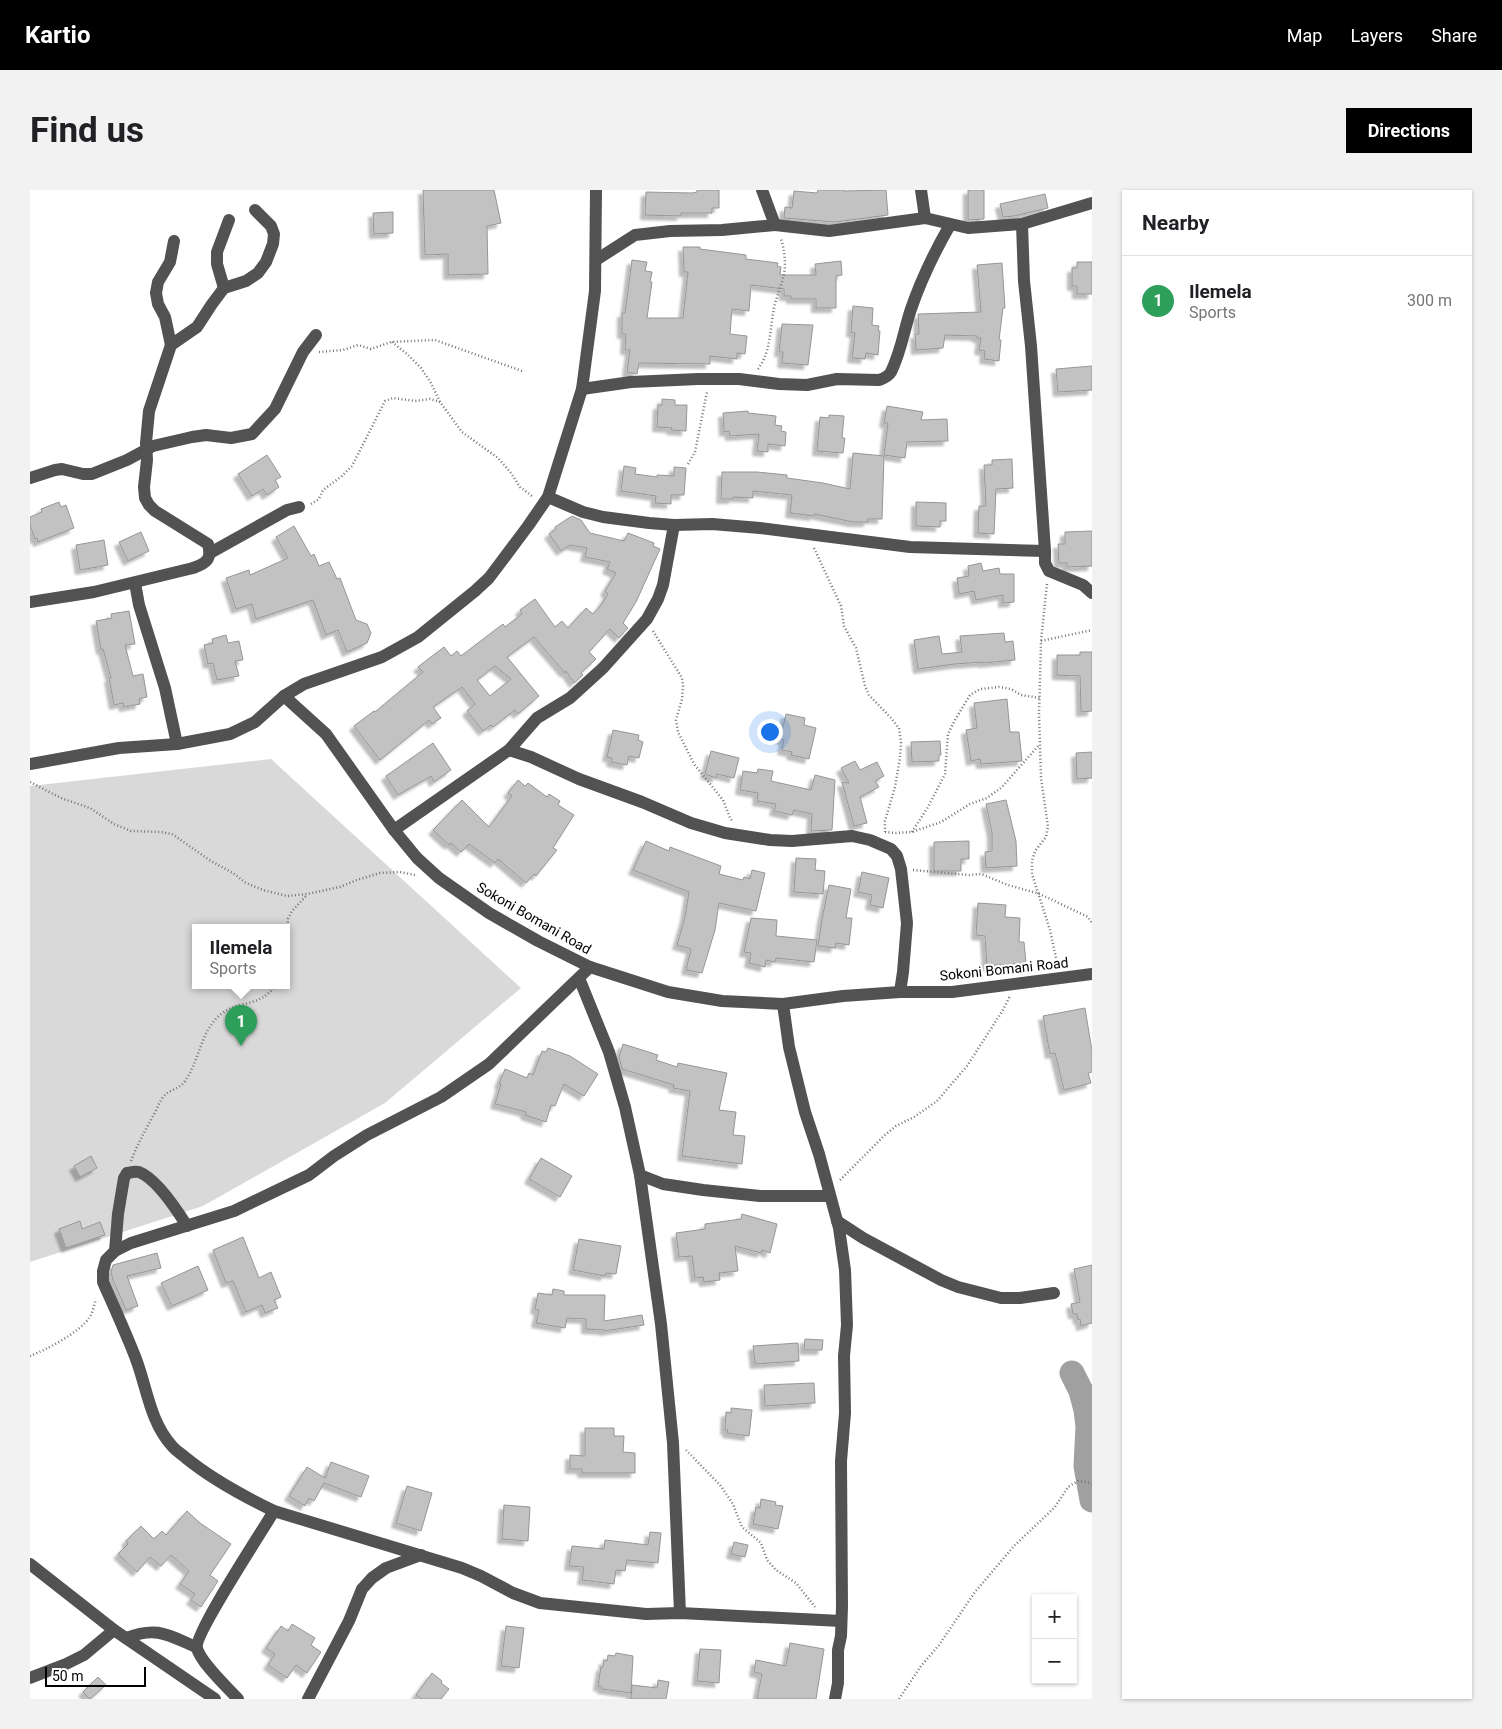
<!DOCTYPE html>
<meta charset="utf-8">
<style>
:root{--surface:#fff;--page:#f2f2f2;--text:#202124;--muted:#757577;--line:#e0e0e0;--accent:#000}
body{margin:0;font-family:Roboto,sans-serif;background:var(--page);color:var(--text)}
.controls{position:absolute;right:15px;bottom:15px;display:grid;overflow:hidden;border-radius:0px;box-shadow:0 1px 4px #0004}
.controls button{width:45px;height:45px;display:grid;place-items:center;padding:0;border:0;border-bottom:1px solid var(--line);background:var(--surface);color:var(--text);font:25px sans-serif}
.scale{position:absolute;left:15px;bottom:12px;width:101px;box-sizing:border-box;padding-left:5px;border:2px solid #000;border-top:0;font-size:14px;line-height:18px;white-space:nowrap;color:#000;-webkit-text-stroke:4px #fff;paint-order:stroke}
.you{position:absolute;left:739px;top:541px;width:18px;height:18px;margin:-12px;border:4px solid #fff;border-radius:50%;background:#1a73e8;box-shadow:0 0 0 8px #1a73e833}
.badge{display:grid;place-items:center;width:32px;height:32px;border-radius:50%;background:var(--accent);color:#fff;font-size:16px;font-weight:700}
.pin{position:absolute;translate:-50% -41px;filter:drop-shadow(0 1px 2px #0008)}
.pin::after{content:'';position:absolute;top:26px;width:18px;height:15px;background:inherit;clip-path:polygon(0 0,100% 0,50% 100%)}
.popup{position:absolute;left:162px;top:734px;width:98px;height:65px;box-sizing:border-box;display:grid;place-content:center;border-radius:0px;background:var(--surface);filter:drop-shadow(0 1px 4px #0005);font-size:16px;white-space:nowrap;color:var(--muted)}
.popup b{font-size:19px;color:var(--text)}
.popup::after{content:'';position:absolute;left:50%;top:100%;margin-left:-10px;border:10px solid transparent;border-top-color:var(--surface)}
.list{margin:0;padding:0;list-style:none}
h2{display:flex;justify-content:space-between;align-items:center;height:65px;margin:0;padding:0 20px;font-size:21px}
h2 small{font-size:16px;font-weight:400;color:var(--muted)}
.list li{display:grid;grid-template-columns:32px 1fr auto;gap:15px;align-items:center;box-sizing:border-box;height:90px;padding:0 20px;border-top:1px solid var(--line)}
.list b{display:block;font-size:19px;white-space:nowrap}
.list p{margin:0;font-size:16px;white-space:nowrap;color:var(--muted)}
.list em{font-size:16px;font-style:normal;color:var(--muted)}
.map{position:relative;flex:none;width:1062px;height:1509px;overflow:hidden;border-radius:0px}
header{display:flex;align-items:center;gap:30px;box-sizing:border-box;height:70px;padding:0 25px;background:var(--accent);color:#fff}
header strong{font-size:24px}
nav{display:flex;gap:28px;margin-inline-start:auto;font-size:18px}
.intro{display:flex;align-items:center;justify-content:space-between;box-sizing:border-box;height:120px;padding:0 30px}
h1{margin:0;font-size:35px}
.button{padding:12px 22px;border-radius:0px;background:var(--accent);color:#fff;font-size:18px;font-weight:700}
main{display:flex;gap:30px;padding:0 30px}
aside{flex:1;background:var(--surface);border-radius:0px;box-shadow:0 1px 4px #0004}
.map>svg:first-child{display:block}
</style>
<header>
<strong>Kartio</strong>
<nav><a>Map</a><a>Layers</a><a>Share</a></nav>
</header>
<div class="intro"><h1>Find us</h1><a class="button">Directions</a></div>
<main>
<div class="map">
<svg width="1062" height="1509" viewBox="0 0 1062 1509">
<defs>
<filter id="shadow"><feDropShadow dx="-4.5" dy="4.5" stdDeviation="1" flood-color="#0004"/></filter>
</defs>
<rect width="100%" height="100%" fill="#fff"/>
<path fill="#d9d9d9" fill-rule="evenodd" d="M241,569L491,798L355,913L173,1016L0,1072V596ZM166,737H256V795H166Z"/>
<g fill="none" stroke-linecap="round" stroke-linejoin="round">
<polyline stroke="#a0a0a0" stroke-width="25" points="1042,1183 1051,1201 1056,1220 1058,1236 1056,1276 1062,1310"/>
</g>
<g fill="#c2c2c2" stroke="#969696" fill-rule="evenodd" filter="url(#shadow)">
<polygon points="393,0 464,0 471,33 457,36 458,84 418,85 418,64 395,65"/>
<polygon points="667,0 689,0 689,18 682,18 682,23 651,23 651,26 615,25 616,2 662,3 667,2"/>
<polygon points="788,0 814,0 814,1 856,0 858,25 805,32 754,28 755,17 762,18 764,1 787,3"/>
<polygon points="938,0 954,0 954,29 938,30"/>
<polygon points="1015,4 1018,18 984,26 973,27 970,14"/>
<polygon points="363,22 363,43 344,44 343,23"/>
<polygon points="653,57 670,57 670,59 716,65 716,69 748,73 747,76 751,77 750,85 786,85 785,74 811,71 812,85 806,86 806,118 786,118 786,109 761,109 761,106 754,106 754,99 721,95 719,121 702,119 700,144 717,146 715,164 707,163 707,169 680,166 680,174 609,173 607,184 597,182 600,160 595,160 596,144 592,144 592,123 595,123 602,70 617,72 615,81 622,82 620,92 622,92 617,128 653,128 658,82 654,82"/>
<polygon points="1047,72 1062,72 1062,104 1047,104 1047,96 1042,96 1042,78 1047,78"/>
<polygon points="972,73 975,118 973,118 969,150 971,150 969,171 954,169 955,161 949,160 951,148 947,148 947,146 915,145 913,158 886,160 885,144 889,144 888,124 951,122 947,75"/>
<polygon points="823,116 843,118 842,135 849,136 848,141 850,141 848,165 836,163 835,169 822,168 825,143 821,142"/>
<polygon points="752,134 783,135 778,175 752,173 753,162 749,162"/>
<polygon points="1062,176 1062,200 1028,202 1026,179"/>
<polygon points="632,209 645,210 645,215 657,215 656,241 641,240 642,238 627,237 628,215 632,215"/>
<polygon points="857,216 893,222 891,230 917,229 918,251 877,252 875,268 854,265 858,233 854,233"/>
<polygon points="718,221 718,223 746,226 745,235 752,236 751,241 756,242 755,256 738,254 738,262 727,261 729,244 700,246 699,241 694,242 693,223"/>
<polygon points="799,225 814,226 812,248 815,248 813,263 787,261 790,227 799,228"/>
<polygon points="823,263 854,266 852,329 838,329 838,332 823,332 784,324 784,326 760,323 762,305 723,301 723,308 703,307 703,309 691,309 692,282 727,282 757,285 757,288 793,293 820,299"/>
<polygon points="237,265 251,287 245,290 249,297 237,305 233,299 222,306 208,284"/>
<polygon points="982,269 983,298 966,299 964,344 948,343 949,316 956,316 954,275 962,275 962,270"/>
<polygon points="594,276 606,278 605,284 627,287 627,285 644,286 644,277 656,278 654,305 641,305 641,314 625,313 626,306 591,301"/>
<polygon points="29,312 31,317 36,315 44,338 8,352 7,348 5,349 0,335 0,327 12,322 11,319"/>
<polygon points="886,312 916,313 916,331 910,331 910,337 886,336"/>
<path d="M542,326L551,330L560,343L594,351L598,343L624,353L623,356L630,359L606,412L593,433L598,438L589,448L580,439L559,462L566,469L551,483L553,485L544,493L536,481L535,483L504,447L477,467L509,506L488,524L485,520L463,537L461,535L453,541L437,521L445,514L432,497L403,517L411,528L402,534L399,530L350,570L324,536L344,521L345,522L393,482L388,477L414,457L421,466L427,461L431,466L473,434L475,437L492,424L490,420L505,409L525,437L532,431L538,438L556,418L563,424L571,415L578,404L575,401L586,383L577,379L580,372L555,367L557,358L540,355L531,361L519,344L526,339L525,337ZM465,476L481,489L460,506L447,490Z"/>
<polygon points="264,336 281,366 284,364 289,376 299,372 307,389 310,388 326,430 337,434 341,443 337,453 317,462 308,440 296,445 283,410 226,429 222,414 206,419 196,388 219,380 220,385 258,368 246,347"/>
<polygon points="1062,341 1062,376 1037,377 1037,373 1029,373 1028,354 1035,354 1035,342"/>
<polygon points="111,342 119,361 98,371 89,352"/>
<polygon points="74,350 78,375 50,380 46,355"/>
<polygon points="951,373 953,381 969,378 970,384 984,384 984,412 973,413 973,405 946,410 944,401 929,404 927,388 939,386 938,376"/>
<polygon points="99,421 105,454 95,455 103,486 113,484 117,507 109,509 110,514 94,517 93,513 84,515 79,488 81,488 73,459 71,460 66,431 82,428 81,424"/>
<polygon points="974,443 975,452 983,451 985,470 953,473 953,472 925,474 888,479 884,450 909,446 912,464 932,462 930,446"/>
<polygon points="196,445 198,453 209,451 213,470 205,471 209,486 187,490 183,473 178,474 174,455 183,453 182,449"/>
<polygon points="1050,462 1062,462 1062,521 1051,522 1050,486 1027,485 1027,465 1050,465"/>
<polygon points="977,509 980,542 989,542 992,571 951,574 950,569 941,571 936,540 947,538 944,513"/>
<polygon points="756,524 775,528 774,535 786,538 779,569 761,565 762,562 752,560 754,550 750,549"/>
<polygon points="583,540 609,545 608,550 613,552 609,568 599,566 597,575 581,572 582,568 577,567"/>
<polygon points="910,551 911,565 909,565 909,571 882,572 881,552"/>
<polygon points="403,553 421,580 404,592 401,586 368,605 356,586"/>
<polygon points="681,561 709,568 704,588 687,584 686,588 675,584"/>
<polygon points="1062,562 1062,588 1047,589 1046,563"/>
<polygon points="825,571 830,580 847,572 854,586 845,591 849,597 830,607 837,633 824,636 812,592 819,593 811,578"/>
<polygon points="728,579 743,581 741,591 781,600 785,585 805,590 802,640 781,641 782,624 764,620 762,625 744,621 746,614 727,611 728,603 710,600 713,581 727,583"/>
<polygon points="488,590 495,596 498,593 517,607 519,604 530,611 528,615 544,625 523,658 527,660 506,686 504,684 496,693 468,669 465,673 439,654 431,662 421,653 419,655 403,640 432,610 459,637 482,606 478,603"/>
<polygon points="976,610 986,651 987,676 956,678 955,662 962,661 962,643 956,614"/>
<polygon points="616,651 639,661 640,657 691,676 689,684 713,690 714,687 720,689 722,680 735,683 726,721 689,713 685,740 672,783 656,780 661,759 647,755 655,727 659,702 603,680"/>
<polygon points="939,651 939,669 931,669 931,681 904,681 904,652"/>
<polygon points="766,668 786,669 785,680 795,681 793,704 764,702"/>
<polygon points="832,682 859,688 853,718 840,715 842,705 828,702"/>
<polygon points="799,695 821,699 816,728 822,728 819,755 806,753 805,758 788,756 792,729"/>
<polygon points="948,713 976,715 975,727 990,728 989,752 994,752 996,773 957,776 955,746 946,745"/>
<polygon points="721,728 747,730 746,746 787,750 784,772 746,768 745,772 736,770 735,777 719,773 721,763 714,762"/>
<polygon points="1055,818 1062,861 1062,882 1058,883 1061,893 1034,900 1025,863 1020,864 1013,826"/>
<polygon points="593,854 628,865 626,870 647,877 648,873 697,883 689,920 706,922 703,945 715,946 712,974 652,966 660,901 643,898 644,895 592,879 589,867"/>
<polygon points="518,858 540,866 568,884 554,906 534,894 525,916 521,915 516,932 495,925 496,922 465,914 471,894 469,894 475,879 497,888 499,883 503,885 512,861 516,862"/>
<polygon points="61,966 67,978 50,987 44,976"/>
<polygon points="511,968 542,986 530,1007 499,989"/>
<polygon points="712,1024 747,1034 740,1063 732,1060 731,1063 705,1056 708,1081 689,1083 690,1090 674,1092 673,1087 665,1088 662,1066 649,1067 646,1043 675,1039 675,1034 711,1029"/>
<polygon points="50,1031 52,1039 70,1032 75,1045 36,1058 29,1039"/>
<polygon points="213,1047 229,1088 241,1082 251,1107 244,1110 248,1118 235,1123 232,1115 216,1122 203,1091 196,1093 183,1060"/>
<polygon points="549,1049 591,1056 586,1084 576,1083 575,1086 543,1080"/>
<polygon points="127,1063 131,1078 97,1086 108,1116 96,1120 83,1090 81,1082 83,1075"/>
<polygon points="1062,1075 1062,1133 1051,1136 1050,1129 1048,1130 1047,1124 1043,1124 1041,1114 1050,1112 1044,1079"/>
<polygon points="168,1076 178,1100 142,1116 131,1093"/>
<polygon points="523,1099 534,1101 534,1105 575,1105 574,1131 612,1125 614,1135 574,1141 574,1140 556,1139 556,1129 537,1128 535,1138 506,1133 509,1120 505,1119 508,1103 522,1105"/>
<polygon points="775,1149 793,1150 792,1160 774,1160"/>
<polygon points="768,1153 769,1171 725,1174 723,1156"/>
<polygon points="784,1193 785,1213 735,1216 734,1195"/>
<polygon points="701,1218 722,1220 719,1246 697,1243 698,1240 695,1240 696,1222 701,1223"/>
<polygon points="555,1238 584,1238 584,1246 594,1246 593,1262 605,1263 605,1283 552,1283 552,1279 540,1279 540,1265 555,1266"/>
<polygon points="301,1272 339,1286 331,1307 294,1293 284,1311 279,1308 275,1316 259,1306 277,1277 295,1288"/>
<polygon points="377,1296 402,1303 391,1341 366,1333"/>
<polygon points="731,1309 746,1312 745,1315 753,1316 748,1339 723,1334 726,1317 730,1318"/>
<polygon points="474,1315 500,1317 498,1351 472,1349"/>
<polygon points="157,1321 170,1333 201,1354 180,1385 188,1391 171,1417 161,1410 165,1404 150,1394 159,1381 141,1365 131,1376 120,1367 107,1382 88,1364 98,1354 96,1351 111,1336 124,1349 132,1341 136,1345"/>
<polygon points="620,1342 631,1343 628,1373 597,1370 595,1381 586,1380 584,1394 552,1390 554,1377 539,1376 542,1356 574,1359 575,1350 618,1355"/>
<polygon points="704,1352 718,1355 715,1367 701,1364"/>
<polygon points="262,1434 285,1448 281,1455 291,1462 277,1483 266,1475 257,1488 238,1475 245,1464 236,1458 251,1436 258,1441"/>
<polygon points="476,1436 494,1438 489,1478 471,1476"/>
<polygon points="760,1453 794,1459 786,1509 727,1509 732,1484 724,1482 726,1470 756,1476"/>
<polygon points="670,1459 691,1460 689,1493 667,1491"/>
<polygon points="586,1463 603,1466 601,1503 572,1499 572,1497 568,1496 571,1477 573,1477 574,1470 577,1471 578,1465 585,1466"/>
<polygon points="402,1483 412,1491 411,1493 419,1499 411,1509 392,1509 386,1505"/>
<polygon points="68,1487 76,1495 60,1509 53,1502"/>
<polygon points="628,1490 639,1492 636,1509 601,1509 602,1495 627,1498"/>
</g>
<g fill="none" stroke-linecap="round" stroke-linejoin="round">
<g stroke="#747474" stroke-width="2.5" stroke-dasharray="1 2.5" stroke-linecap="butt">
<polyline points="362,152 377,164 391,178 401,193 410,212 432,242 468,268 481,283 490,297 502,306"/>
<polyline points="289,162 313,160 328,155 341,159 361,152 405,150 492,181"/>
<path d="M728,179C741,162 740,138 744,118C747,104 754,91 755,76C755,67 754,58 751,49"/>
<polyline points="658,274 665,262 677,202"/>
<polyline points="281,314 289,309 293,300 312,286 322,276 355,211 363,208 385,211 400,209 410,212"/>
<polyline points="784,358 811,416 814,436 826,458 835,496 839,505 861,528 869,538 871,553 870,568 865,597 855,631 855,642"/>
<polyline points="1017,394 1011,451 1009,525 1011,588 1018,637 1016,647 1005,661 1002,671 1002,684 1020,740 1028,777"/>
<polyline points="623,441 652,488 653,496 652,509 646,530 648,542 664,574 693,610 700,628 703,632"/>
<polyline points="1011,451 1062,440"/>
<polyline points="0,592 31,608 60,618 84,634 101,641 131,642 142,644 181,671 203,683 216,693 233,700 257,706 277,704 310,697 327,690 350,683 370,682 385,685"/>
<polyline points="855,642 865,643 882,642 911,632 940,614 957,608 972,597 1009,555"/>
<polyline points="882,642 898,617 915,584 918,544 925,530 940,505 950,499 969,497 981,499 991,505 1010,508"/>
<polyline points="883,680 939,685 951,684 978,695 1010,704 1058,727 1062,733"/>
<polyline points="256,764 258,729 262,721 277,705"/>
<path d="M101,971C107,955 115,941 123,926C127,920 129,912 134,906C140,899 150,899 155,891C170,870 170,842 190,825C209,809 228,819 246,795"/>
<polyline points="810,990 855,945 866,936 884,927 907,911 937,876 973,820 980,806"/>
<path d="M0,1166C16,1160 50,1142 59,1128C63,1123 64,1115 66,1109"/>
<polyline points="656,1260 690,1295 703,1314 712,1337 731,1353 737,1370 746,1380 766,1393 785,1417"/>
<polyline points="869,1509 891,1476 909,1455 945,1402 984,1356 1025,1317 1038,1297 1048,1291 1062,1293"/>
</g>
<g stroke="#525252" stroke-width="12">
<polyline points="891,0 895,28"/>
<polyline points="992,34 994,91 1001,156 1015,361 1015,373 1019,381 1053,395 1062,403"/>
<polyline points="745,35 799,41 895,28 938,38 992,34 1062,13"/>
<polyline points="566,70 605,45 640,41 692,40 745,35 732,0"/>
<polyline points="194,98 187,74 187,62 199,30"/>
<polyline points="141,155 135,127 128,114 126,103 128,92 140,72 144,51"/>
<path d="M552,199L601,192L668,189H709L749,194L777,195L807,189L849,190C854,188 858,187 861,182C871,162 874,140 881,119C891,90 905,61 920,35"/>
<polyline points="0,288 25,280 32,279 53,284 62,284 97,270 123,256 162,247 176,245 201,248 222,244 245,219 273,162 286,145"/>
<polyline points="518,307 553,322 573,327 619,333 644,335 682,334 730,338 880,357 1015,361"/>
<polyline points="180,363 257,320 269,317"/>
<polyline points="105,393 109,415 135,498 147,554"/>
<path d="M0,412L64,402L163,378C177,373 182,369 178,354L125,321L119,315L115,308L114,297L117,270L116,253L119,221L141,155L167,137L182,114L194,98L216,91L228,83L236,72L243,54L244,44L241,36L225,20"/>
<polyline points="254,506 296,544 364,640 387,668 409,688 459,723 508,751 560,777 638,802 692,811 753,814 813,806 870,802 922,802 1062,784"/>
<polyline points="479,560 501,567 549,589 612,612 661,633 695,643 740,650 762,651 822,646 840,650 861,659 867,666 871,679 877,733 873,782 870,802"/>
<polyline points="0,574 89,558 147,554 200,544 225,532 254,506 274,494 352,467 388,447 445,401 459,388 498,336 518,307 552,199 565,101 566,0"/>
<polyline points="364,640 479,560 507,528 540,508 573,478 617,429 628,409 633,395 644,335"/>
<path d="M560,777L459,874L411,907L337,945L304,966L279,985L204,1021L101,1053L85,1061L76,1070L73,1081V1092C84,1117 96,1143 106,1169C117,1198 120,1232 142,1256C146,1261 152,1264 156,1268C183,1290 213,1306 244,1321L432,1378L451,1386L483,1403L510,1413L616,1424L650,1423L811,1431"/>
<polyline points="549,788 579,862 595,917 610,985 631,1134 643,1253 650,1423"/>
<polyline points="753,814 759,857 775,922 789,964 809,1038 815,1080 817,1135 814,1166 815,1223 811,1271 812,1416 811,1446 808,1460 808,1493 805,1509"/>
<polyline points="610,985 633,994 673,1000 730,1006 800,1006"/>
<polyline points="807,1031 833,1048 911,1090 928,1097 971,1108 990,1108 1024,1103"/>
<path d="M85,1061L88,1024L94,988L97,983C102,982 105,981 109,982C127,989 147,1020 157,1036"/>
<polyline points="0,1374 84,1440 185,1509"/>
<path d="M96,1448C127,1436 138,1445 166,1457"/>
<polyline points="0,1488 36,1474 54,1465 84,1440"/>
<path d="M208,1509C198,1498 170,1472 167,1458C164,1444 233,1340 244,1321"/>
<polyline points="278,1509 319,1431 332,1399 342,1388 356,1378 391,1365"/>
</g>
</g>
<g text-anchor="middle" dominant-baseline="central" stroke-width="4" stroke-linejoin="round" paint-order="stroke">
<g font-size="14" fill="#000" stroke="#fff">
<text transform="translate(504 728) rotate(30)">Sokoni Bomani Road</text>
<text transform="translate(974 779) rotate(-6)">Sokoni Bomani Road</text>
</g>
</g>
</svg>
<div class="controls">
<button>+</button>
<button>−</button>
</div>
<div class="scale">50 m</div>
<div class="you"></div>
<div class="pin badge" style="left:211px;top:856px;background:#2e9e5b">1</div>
<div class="popup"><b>Ilemela</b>Sports</div>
</div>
<aside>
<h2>Nearby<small></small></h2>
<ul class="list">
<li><span class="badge" style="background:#2e9e5b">1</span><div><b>Ilemela</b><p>Sports</p></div><em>300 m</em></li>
</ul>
</aside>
</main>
